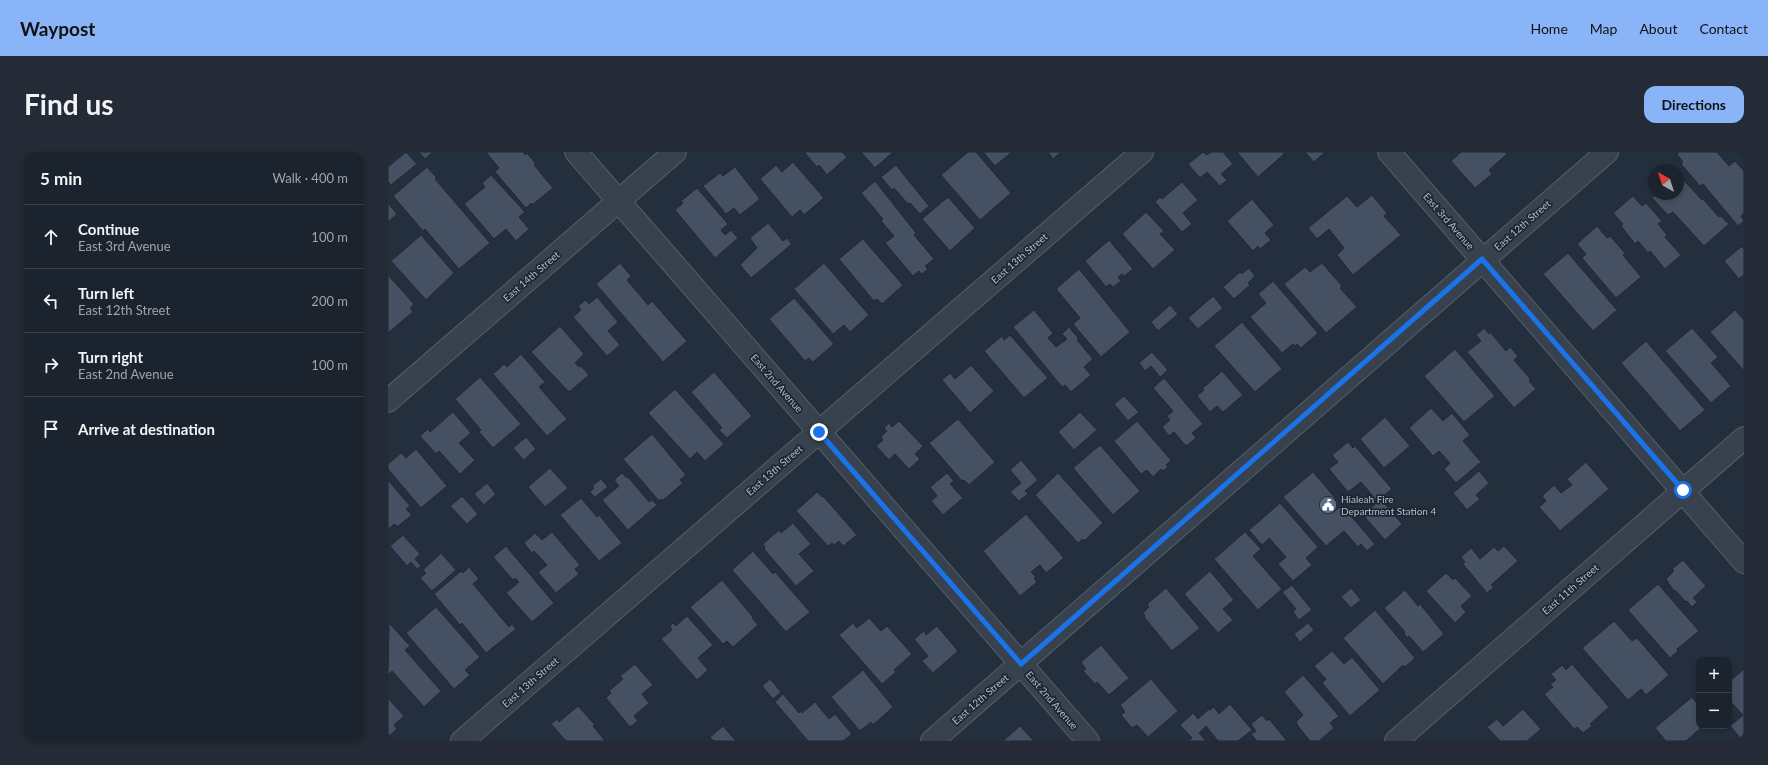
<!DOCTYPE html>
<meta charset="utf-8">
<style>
:root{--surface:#1b232e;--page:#242b36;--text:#f1f3f6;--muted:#a0a4aa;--line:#39404a;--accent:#8ab4f8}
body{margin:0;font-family:Lato,sans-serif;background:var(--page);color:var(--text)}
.controls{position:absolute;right:12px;bottom:12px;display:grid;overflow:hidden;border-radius:8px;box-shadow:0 2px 6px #0003}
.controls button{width:36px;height:36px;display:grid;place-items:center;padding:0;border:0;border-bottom:1px solid var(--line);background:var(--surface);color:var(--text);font:20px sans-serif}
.compass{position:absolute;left:1260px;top:12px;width:36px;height:36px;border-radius:50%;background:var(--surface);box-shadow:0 2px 6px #0003;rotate:321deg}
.stop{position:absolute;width:12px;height:12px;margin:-9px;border:3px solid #1a73e8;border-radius:50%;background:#fff}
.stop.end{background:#1a73e8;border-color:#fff;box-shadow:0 1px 4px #0008}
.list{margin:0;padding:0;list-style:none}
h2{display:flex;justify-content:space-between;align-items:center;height:52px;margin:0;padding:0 16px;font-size:17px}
h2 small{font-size:13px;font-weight:400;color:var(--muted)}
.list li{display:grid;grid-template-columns:26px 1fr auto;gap:12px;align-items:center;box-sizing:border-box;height:64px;padding:0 16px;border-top:1px solid var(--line)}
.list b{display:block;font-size:15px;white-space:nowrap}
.list p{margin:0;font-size:13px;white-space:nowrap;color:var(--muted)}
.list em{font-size:13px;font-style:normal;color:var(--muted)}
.icon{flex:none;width:22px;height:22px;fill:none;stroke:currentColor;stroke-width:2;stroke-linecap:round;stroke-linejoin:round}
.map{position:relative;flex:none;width:1356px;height:589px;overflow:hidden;border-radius:12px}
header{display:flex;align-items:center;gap:24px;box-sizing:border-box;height:56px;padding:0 20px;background:var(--accent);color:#111}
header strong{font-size:19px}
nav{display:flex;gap:22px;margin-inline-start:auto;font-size:14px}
.intro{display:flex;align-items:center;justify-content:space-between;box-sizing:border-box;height:96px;padding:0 24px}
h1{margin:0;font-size:28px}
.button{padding:10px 18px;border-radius:12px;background:var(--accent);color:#111;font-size:14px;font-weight:700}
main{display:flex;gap:24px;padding:0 24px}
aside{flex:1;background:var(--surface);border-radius:12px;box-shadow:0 2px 6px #0003}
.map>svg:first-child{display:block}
</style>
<header>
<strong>Waypost</strong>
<nav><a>Home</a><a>Map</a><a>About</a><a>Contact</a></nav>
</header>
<div class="intro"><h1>Find us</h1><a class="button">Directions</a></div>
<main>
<aside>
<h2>5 min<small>Walk · 400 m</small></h2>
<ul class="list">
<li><svg class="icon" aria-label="ahead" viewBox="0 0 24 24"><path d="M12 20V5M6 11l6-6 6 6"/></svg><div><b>Continue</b><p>East 3rd Avenue</p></div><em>100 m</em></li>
<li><svg class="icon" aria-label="left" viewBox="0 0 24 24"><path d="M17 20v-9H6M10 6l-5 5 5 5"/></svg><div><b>Turn left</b><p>East 12th Street</p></div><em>200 m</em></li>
<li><svg class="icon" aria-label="right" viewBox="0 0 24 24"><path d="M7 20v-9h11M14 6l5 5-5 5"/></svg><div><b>Turn right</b><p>East 2nd Avenue</p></div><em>100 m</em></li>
<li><svg class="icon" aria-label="arrive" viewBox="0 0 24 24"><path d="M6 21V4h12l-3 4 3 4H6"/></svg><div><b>Arrive at destination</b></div></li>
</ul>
</aside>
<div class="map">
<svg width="1356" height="589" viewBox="0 0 1356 589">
<rect width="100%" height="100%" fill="#242f3e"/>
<g fill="#455162" stroke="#1f2835">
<polygon points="18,0 29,12 3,33 0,30 0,15"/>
<polygon points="31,0 45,0 37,7"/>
<polygon points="98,0 135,0 137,3 139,1 148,12 146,13 165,36 144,53 143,51 138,56 107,20 111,16"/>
<polygon points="416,0 454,0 459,5 439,23 431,13 429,15"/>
<polygon points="473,0 505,0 487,16"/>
<polygon points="580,0 588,0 623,41 592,68 553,23"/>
<polygon points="595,0 624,0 607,14"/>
<polygon points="660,0 673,0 665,7"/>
<polygon points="815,0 819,3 823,0 835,0 845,12 833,22 839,28 832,34 819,20 812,26 800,12"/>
<polygon points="849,0 895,0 896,2 870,25"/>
<polygon points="917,0 937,0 926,10"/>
<polygon points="1073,0 1117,0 1119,2 1101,18 1104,22 1087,36 1063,9"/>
<polygon points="1291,0 1329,0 1341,14 1347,9 1356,19 1356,61 1353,64 1356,69 1350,74 1315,32 1312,34 1293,12 1295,10 1289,2"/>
<polygon points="405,10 436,46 416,63 412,58 404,65 372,27 388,13 394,20"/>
<polygon points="508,13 541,54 532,62 522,51 520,52 506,36 504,38 493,25"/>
<polygon points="39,15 49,26 47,27 102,91 71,117 37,77 35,79 5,44"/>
<polygon points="347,15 372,47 352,63 346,56 338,62 315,34 332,21 335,24"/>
<polygon points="1290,22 1314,48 1315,47 1331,65 1333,64 1341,72 1316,94 1285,60 1280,63 1264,46 1269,42 1290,42"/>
<polygon points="103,23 137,60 131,65 141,77 128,89 118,77 106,87 76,52 97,35 94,31"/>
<polygon points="1266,25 1266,38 1259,31"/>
<polygon points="487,29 528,81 526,83 546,107 537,114 540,117 534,122 531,119 525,124 497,91 506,84 493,69 495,67 473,41"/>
<polygon points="794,30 810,48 795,61 804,72 794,80 767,50 772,45 774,47"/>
<polygon points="309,36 340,72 333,78 337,83 343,78 350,86 327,106 287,58 295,51 293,49"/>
<polygon points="984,43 999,61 996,64 1013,83 965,123 949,103 956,96 941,77 929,87 920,76 959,44 969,55"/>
<polygon points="1245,44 1254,54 1258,51 1274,69 1270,72 1279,83 1277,85 1293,103 1277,117 1262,99 1260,101 1250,89 1247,92 1233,74 1235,72 1225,61"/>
<polygon points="560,45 587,76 562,99 534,67"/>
<polygon points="864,47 886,73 877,81 883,88 872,97 870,94 865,99 839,69"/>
<polygon points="0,51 9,62 0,70"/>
<polygon points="758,60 776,79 772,82 787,98 765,117 734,82"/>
<polygon points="380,71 395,89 399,86 404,92 363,126 352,113 369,96 362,86"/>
<polygon points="1209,74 1219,86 1222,84 1237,101 1235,103 1253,125 1228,146 1194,106 1198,102 1189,92"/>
<polygon points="33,83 66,121 38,148 3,109"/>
<polygon points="475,87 515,133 494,152 489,147 486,149 451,107"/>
<polygon points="721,88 745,117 736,124 734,122 730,125 733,129 725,135 722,132 718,135 697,109"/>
<polygon points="1354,94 1356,97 1356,123 1351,127 1336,109"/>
<polygon points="1180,101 1229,158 1205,179 1155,122"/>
<polygon points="232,111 243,124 239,128 260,153 264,149 299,189 275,210 208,132"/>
<polygon points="436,111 481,163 462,180 456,173 445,182 406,137"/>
<polygon points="934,111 954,134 952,136 969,155 938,181 896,132 917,115 922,120"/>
<polygon points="861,116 867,124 860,131 862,133 846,147 835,135 852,120 854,122"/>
<polygon points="691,117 742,180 713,205 685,172 692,166 668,137"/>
<polygon points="0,123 26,152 22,156 25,160 0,181"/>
<polygon points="885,129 930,181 913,196 909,192 907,194 905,192 894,201 862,165 878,151 870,142"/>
<polygon points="825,144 835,156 810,177 800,166"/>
<polygon points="209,145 230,170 220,179 232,193 219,204 185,165 193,158 190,154 194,151 197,148 201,152"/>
<polygon points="406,146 446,192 425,210 421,206 417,209 381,167"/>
<polygon points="782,153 790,162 770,179 763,170"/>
<polygon points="646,158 665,181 660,186 668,195 679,187 674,182 681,175 691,187 689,188 705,207 696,215 703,223 683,240 677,233 674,235 625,175"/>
<polygon points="1347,158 1356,168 1356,219 1322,180"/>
<polygon points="854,170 894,217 867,240 826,194"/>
<polygon points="172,174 196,202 187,211 191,215 193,214 201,223 181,240 143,200"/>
<polygon points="1096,176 1101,182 1102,180 1118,199 1122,195 1130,204 1126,208 1143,228 1141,229 1148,237 1126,256 1079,200 1093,189 1088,183"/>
<polygon points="1304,176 1330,205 1323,211 1343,234 1323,251 1277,199"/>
<polygon points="622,183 660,226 636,246 596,199 614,184 616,188"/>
<polygon points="1258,189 1317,258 1292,279 1233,211"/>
<polygon points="1067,197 1107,244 1076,270 1036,224"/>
<polygon points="764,200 780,218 772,225 763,214 757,219 751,211"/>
<polygon points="133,202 157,230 151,235 179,267 159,284 105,222 116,212 119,215"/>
<polygon points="583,213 606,239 582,261 554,228 562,221 567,227"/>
<polygon points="834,219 855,243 835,260 829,254 822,260 809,244 816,238 814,237"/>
<polygon points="326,220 364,264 339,286 331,278 334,276 303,240"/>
<polygon points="92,225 133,272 105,296 91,280 93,278 67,247"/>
<polygon points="776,226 815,272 804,281 808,286 798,294 786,280 781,284 774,275 782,268 779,264 785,259 765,236"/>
<polygon points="287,237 336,292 317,309 309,300 302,307 260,261"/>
<polygon points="736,244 751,260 740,269 726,252"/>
<polygon points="1043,256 1055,269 1064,261 1082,283 1075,289 1093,310 1068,331 1056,317 1062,311 1051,299 1045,304 1021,276"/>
<polygon points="65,260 83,281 71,291 87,308 72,322 51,299 48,302 32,284 40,277 42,280"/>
<polygon points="692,260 709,278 686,298 670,280"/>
<polygon points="997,265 1022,294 996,316 972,287"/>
<polygon points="570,267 607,310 581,333 576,328 574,329 541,291"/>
<polygon points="511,269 535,294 527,302 532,307 521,317 507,302 501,308 488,294 495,288 493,285 499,279 496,276 501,271 504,275"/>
<polygon points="749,269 783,308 778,313 780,315 775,319 773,317 765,325 759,318 753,322 726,289"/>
<polygon points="264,282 298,323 292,328 295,331 274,349 273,347 271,349 235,307"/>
<polygon points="138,285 148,297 136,308 125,296"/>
<polygon points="960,290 965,296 967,294 1004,337 989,349 973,330 960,340 941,317 950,310 944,303"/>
<polygon points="712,293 752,339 725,363 685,316"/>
<polygon points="28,297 59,334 33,356 0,317 0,312 13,301 18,306"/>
<polygon points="633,308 650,328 637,339 640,342 631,349 622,340 633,331 622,318"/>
<polygon points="1198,310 1221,337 1172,379 1151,355 1158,349 1154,344 1166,333 1173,341 1184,333 1179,327"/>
<polygon points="162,316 180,336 157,355 140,335"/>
<polygon points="1091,319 1101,331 1088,343 1092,347 1079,358 1065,341"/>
<polygon points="925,320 948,347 939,355 944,361 952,355 960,364 962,363 987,392 979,399 973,392 970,395 956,379 938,394 895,345"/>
<polygon points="234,321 239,326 240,325 261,350 264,348 269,353 240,378 214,348 231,334 226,328"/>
<polygon points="559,321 566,329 562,332 575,346 555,363 543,349 549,344 542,335"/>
<polygon points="670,321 715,371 696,389 695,387 690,391 647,343"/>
<polygon points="213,327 220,335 207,345 202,340 206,336 204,334"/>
<polygon points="0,328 22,354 18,357 24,363 9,375 7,372 0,377"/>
<polygon points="99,331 108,342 96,353 86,342"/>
<polygon points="429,340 434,345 435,344 469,383 455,394 451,389 446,393 444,391 440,394 408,359"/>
<polygon points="74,344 90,362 79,372 62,354"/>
<polygon points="193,346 209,365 211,363 234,391 211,409 172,363"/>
<polygon points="993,347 1014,372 997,388 975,363"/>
<polygon points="892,351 930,395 918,406 924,413 905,429 890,412 898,405 881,386 874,393 861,378"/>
<polygon points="638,362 676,406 658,421 652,413 643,420 648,425 646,426 649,430 632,444 595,399"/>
<polygon points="405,371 423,392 411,402 426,419 408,434 376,397 377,396 375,392 391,378 393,381"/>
<polygon points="164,380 192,413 187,417 191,422 168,441 150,420 159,413 146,399 144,401 136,391 147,381 154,388"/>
<polygon points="857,380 873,397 865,404 894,437 870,458 826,407"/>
<polygon points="15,383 32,402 27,407 33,414 29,417 23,410 19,414 2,394"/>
<polygon points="118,394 166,451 144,470 118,441 131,430 127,426 125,428 105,405"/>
<polygon points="1116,394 1130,409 1103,433 1106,435 1099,441 1075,412 1077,410 1073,405 1083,396 1092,407 1106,395 1110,399"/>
<polygon points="365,399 385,422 387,420 422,460 398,480 344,418"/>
<polygon points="53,401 68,418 44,439 32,426 38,421 35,418"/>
<polygon points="1295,408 1318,434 1305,446 1309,450 1304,455 1299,449 1298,450 1287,438 1286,439 1278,427 1286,419 1284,417"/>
<polygon points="81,415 91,427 85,432 121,475 124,472 128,477 98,501 74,471 72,473 46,442 73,419 75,421"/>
<polygon points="822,419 846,448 835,457 845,468 830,481 796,442"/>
<polygon points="1058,421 1065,428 1067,426 1084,444 1073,454 1078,460 1067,471 1038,439"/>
<polygon points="334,428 365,465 364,466 370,473 345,495 339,489 335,492 302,455"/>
<polygon points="1270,432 1311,479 1289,497 1290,499 1282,506 1240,458"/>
<polygon points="904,433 924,458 911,468 905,460 908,457 894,440"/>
<polygon points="778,436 812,476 784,499 756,465 757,464 755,461 761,455 759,452"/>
<polygon points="963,436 973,448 963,456 953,445"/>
<polygon points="1017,438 1030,454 1032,452 1056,482 1035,500 1021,484 1019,486 1016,481 1017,480 996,456"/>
<polygon points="48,455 92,505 77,518 82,523 66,537 18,481"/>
<polygon points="987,458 1027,506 1017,515 1015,513 995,532 955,486"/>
<polygon points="299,464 325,493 310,506 320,518 309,528 273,487 284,478 282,474 285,471 288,474"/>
<polygon points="481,466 493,479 499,474 524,502 506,518 508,520 494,532 451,483 465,471 469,476"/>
<polygon points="1226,469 1244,489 1249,486 1281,523 1258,543 1253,537 1240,548 1194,496"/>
<polygon points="1,471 22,494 17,498 53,539 36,555 4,519 0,523"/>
<polygon points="920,471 926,478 912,490 906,482"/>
<polygon points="549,474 570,499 545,521 534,509 540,504 526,487 536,479 538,483"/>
<polygon points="713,493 741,526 721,543 709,530 707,532 695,519 698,517 693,510"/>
<polygon points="944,499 956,512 964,505 992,538 962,564 934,531 938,527 926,514"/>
<polygon points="247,512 265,533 254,542 261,551 246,564 250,569 242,575 218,546 223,541 221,539 235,527 232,524"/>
<polygon points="1184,512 1221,555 1202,572 1204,574 1195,581 1189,575 1186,577 1156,542 1165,535 1162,532 1168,528 1163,522 1174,513 1178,518"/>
<polygon points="1356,517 1356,589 1355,589 1342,574 1355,563 1341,548 1341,530"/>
<polygon points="475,518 505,555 485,573 483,570 472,579 443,545"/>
<polygon points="915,523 951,564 942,571 946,576 931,589 922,589 910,574 908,570 915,563 896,540"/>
<polygon points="382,527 393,540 385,547 374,534"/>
<polygon points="763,527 790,559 760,585 749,573 744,576 733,563 737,560 732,553"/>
<polygon points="395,542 411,561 413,559 414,561 427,550 441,567 447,562 464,582 455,589 420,589 387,550"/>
<polygon points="1304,545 1311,554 1311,574 1315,574 1298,589 1278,589 1267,576"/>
<polygon points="0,546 16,564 6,573 9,577 0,585"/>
<polygon points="842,552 864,578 850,589 830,589 818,574 811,581 818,589 800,589 804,586 792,573 805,561 810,567 821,557 822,558 826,555 831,562"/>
<polygon points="190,554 207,573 205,574 217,589 178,589 163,572 169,567 171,570"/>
<polygon points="1135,557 1153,577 1139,589 1112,589 1099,575 1109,567 1115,574"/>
<polygon points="874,563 879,569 881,567 899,589 869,589 863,582 868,579 863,572"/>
<polygon points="335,574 348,589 326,589 322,585"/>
<polygon points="632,574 646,589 615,589"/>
</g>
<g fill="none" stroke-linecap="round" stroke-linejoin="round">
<defs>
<g id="minor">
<polyline points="188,0 700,589"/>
<polyline points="1001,0 1356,410"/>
<polyline points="0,249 287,0"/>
<polyline points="74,589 754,0"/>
<polyline points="544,589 1219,0"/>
<polyline points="1008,589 1356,286"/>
</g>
</defs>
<use href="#minor" stroke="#565f6c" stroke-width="24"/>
<use href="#minor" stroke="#38414e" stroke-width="22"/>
</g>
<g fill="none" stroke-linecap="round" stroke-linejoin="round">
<polyline stroke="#1a73e8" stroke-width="5" points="431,280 633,512 1094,107 1295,338"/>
</g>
<defs>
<symbol id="civic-disc" viewBox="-11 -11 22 22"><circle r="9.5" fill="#5c6f8a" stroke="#1d2633"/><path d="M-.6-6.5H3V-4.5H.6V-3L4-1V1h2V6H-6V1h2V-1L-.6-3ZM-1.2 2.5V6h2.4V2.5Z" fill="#fff"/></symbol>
</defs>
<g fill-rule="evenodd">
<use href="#civic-disc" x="930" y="343" width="20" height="20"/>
</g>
<g text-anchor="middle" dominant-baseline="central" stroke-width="3.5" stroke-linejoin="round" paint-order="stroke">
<g font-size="10" fill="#b4bcc9" stroke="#1d2633">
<text transform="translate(1061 69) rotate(49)">East 3rd Avenue</text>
<text transform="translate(1134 73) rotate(-41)">East 12th Street</text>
<text transform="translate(631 106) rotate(-41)">East 13th Street</text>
<text transform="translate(143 124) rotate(-41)">East 14th Street</text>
<text transform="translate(389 231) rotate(49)">East 2nd Avenue</text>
<text transform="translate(386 318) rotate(-41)">East 13th Street</text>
<text transform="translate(1182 437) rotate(-41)">East 11th Street</text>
<text transform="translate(142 530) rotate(-41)">East 13th Street</text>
<text transform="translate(592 547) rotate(-41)">East 12th Street</text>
<text transform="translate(664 548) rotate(49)">East 2nd Avenue</text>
</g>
<g font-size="10" fill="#b4bcc9" stroke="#1d2633" text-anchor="start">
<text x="953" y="347">Hialeah Fire<tspan x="953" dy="12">Department Station 4</tspan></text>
</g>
</g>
</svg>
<div class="controls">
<button>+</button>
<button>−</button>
</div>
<svg class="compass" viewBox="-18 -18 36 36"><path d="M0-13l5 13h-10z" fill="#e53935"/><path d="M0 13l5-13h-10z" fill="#a0a4aa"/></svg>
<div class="stop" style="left:1295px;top:338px"></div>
<div class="stop end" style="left:431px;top:280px"></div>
</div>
</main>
